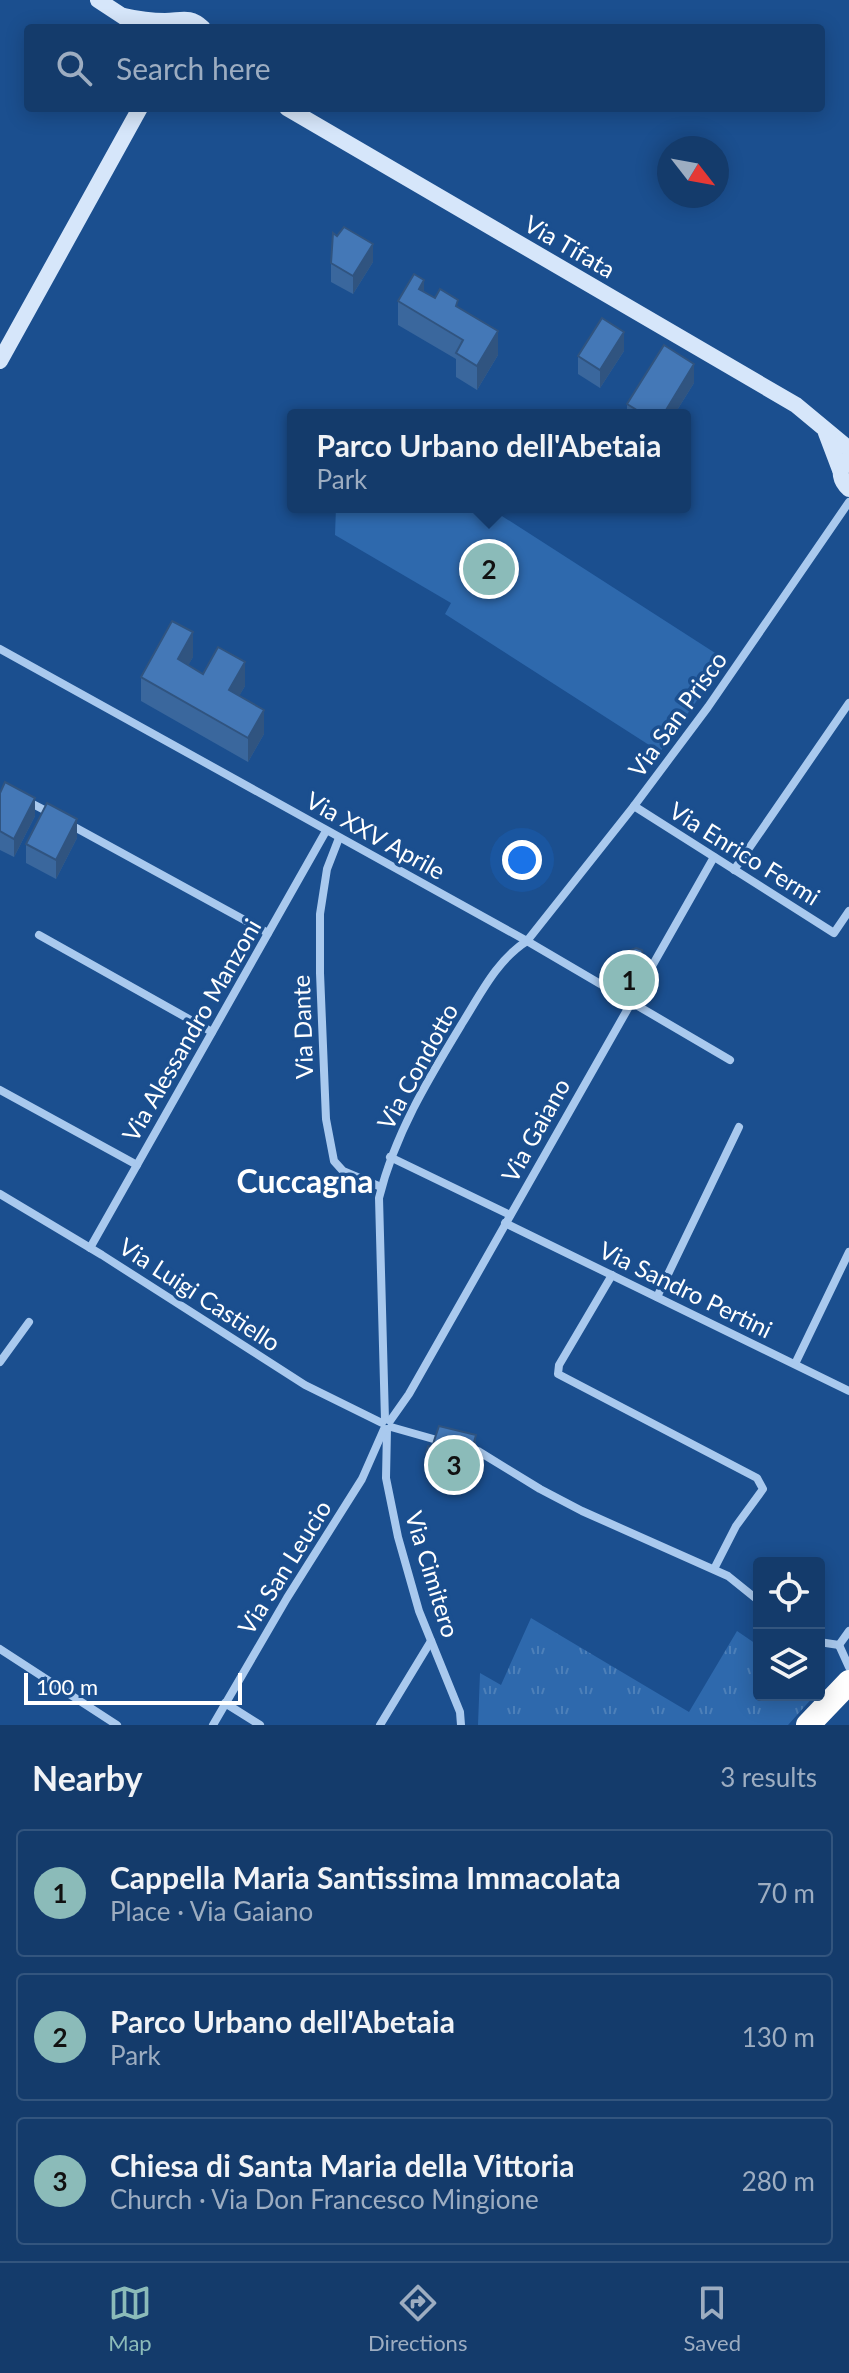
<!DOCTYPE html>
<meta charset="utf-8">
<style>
:root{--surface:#143b6b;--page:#1d4271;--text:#f1f3f6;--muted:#9dadc1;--line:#33557e;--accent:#8bbbb9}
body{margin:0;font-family:Lato,sans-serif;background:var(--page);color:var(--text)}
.controls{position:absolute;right:24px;bottom:24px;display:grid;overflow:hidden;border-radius:8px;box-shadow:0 4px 20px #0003}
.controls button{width:72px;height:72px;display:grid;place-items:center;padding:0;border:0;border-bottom:2px solid var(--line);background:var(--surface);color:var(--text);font:40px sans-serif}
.compass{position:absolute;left:657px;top:136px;width:72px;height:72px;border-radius:50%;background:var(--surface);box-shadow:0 4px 20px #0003;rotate:121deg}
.scale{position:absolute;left:24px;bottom:20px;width:218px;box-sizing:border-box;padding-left:8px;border:4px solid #fff;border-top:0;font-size:22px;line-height:28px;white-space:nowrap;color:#fff;-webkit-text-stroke:6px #1b4f8f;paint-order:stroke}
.you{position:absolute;left:522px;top:860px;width:28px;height:28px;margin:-20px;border:6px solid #fff;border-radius:50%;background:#1a73e8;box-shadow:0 0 0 12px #1a73e833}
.badge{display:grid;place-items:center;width:52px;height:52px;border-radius:50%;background:var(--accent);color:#111;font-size:26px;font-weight:700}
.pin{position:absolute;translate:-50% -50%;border:4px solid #fff;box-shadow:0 2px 8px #0006}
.popup{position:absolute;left:287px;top:409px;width:404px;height:104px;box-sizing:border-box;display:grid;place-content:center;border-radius:8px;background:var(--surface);filter:drop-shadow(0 2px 6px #0005);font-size:26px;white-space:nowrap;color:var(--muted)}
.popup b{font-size:30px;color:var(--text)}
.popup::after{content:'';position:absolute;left:50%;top:100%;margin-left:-16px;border:16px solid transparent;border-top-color:var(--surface)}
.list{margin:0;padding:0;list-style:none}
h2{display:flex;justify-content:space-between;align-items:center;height:104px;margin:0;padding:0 32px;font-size:34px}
h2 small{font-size:26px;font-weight:400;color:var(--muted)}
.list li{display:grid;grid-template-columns:52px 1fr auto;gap:24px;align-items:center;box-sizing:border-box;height:128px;margin:0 16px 16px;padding:0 16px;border:2px solid var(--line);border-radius:8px}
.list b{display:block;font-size:30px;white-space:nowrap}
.list p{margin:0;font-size:26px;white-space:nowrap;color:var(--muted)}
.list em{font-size:26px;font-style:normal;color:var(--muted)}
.icon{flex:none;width:44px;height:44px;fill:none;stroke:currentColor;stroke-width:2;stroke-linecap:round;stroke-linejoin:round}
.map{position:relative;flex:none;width:849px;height:1725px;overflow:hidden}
.search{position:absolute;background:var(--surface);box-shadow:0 4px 20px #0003;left:24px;right:24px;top:24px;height:88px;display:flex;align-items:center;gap:20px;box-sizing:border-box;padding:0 28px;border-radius:8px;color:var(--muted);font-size:30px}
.sheet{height:536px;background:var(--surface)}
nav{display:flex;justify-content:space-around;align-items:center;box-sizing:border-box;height:112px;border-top:2px solid var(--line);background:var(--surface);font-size:22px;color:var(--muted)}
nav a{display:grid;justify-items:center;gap:4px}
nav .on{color:var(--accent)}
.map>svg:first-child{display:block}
</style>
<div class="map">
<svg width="849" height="1725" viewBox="0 0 849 1725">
<defs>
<pattern id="grass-tufts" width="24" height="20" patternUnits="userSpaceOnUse" patternTransform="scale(2)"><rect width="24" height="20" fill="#2e69ad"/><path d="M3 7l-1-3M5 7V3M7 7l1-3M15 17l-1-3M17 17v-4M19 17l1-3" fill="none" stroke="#4d80b9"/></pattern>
</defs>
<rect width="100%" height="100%" fill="#1b4f8f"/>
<polygon fill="url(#grass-tufts)" points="531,1618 689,1712 737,1631 759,1646 759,1695 815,1695 788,1725 478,1725 480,1673 501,1685"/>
<polygon fill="#2e69ad" points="336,507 488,507 726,660 660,752 445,614 451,603 335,535"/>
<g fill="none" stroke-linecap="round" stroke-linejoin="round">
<g stroke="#a9c9ee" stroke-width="8">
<polyline points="0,649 527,941 730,1060"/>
<polyline points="27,801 54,815"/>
<polyline points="634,806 834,933 849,911"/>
<polyline points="69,824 268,933"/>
<polyline points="339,838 327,869 320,914 320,973 326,1119 334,1161 343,1171 381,1187"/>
<polyline points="734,870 849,703"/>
<polyline points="39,935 212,1032"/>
<polyline points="0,1090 137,1165"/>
<polyline points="390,1157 510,1215"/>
<polyline points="0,1194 102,1255 305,1385 382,1423"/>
<polyline points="505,1223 849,1391"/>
<polyline points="90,1248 326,831"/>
<polyline points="612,1275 559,1365 558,1374 757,1478 763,1489 736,1526 714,1569"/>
<polyline points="657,1297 739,1127"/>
<polyline points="0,1362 29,1322"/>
<polyline points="795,1364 849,1252"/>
<path d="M385,1420L379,1198C395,1133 429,1078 463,1022C481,993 498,959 527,941L634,806L708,707L849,502"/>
<polyline points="390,1421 409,1394 714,857"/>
<polyline points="391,1427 444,1442"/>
<polyline points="387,1429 386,1478 398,1537 419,1611 460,1712 461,1725"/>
<polyline points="469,1448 478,1451 540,1489 582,1511 728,1576 759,1601"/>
<polyline points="819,1642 839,1645"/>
<polyline points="839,1645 849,1667"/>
<polyline points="839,1645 849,1631"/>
<polyline points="0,1649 117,1725"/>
<polyline points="225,1703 260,1725"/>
<polyline points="213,1725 287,1598 362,1479 384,1429"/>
<polyline points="380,1725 431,1641"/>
</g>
<g stroke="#d6e6fa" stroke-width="16">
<polyline points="98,0 130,21"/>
<path d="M124,16C137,19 152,21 165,21C181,21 189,15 203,28"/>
<polyline points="287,108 796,405 849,449"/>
<polyline points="0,361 140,108"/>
<polyline points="826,433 840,470"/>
<path d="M845,461C838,471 840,481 849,489"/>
</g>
<polyline stroke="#fff" stroke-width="24" points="808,1725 849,1682"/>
</g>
<g fill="#3a679d">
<polygon points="373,262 353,294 331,282 331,263"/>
<polygon points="424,292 435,298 458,307 498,355 477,390 456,377 456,359 398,325 398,301"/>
<polygon points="624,351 600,388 578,374 578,356"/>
<polygon points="694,383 674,415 627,415 627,404"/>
<polygon points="193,657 188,665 203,674 245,686 239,696 264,734 248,762 141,701 141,677"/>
<polygon points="0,793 35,816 14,857 0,850"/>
<polygon points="77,838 56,879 26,863 26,844"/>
<polygon points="644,971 631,996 615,987 615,975"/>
<polygon points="439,1426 476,1460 470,1481 467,1481 465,1487 426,1477 426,1453 432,1447"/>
</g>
<g fill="#305480">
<polygon points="373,244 373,262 353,294 353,276"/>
<polygon points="424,280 424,304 419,289"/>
<polygon points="498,331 498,355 477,390 477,366"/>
<polygon points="624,332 624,351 600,388 600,370"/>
<polygon points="694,364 694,383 674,415 663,415"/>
<polygon points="193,632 193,657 178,684 178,659"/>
<polygon points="245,662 245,686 229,714 229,690"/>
<polygon points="264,710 264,734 248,762 248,738"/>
<polygon points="35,798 35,816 14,857 14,839"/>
<polygon points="77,819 77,838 56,879 56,860"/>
<polygon points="644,959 644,971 631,996 631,984"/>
<polygon points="476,1435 476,1460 470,1481 470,1457"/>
<polygon points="467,1456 467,1481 465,1487 465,1463"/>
</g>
<g fill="#4478b7" stroke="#305480" stroke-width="2">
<polygon points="344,227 373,244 353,276 331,263 333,233 337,236"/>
<polygon points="414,274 424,280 419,289 435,298 440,289 458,300 456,306 498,331 477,366 456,353 463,340 398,301"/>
<polygon points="602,318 624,332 600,370 578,356"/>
<polygon points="664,345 694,364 663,415 645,415 627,404"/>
<polygon points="172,621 193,632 178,659 203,674 218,647 245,662 229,690 264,710 248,738 141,677"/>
<polygon points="5,782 35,798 14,839 0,831 0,793"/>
<polygon points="47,803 77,819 56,860 26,844"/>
<polygon points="636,948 642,950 644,959 631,984 615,975 628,951"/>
<polygon points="439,1426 476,1435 470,1457 467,1456 465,1463 426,1453 428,1446 432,1447"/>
</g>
<g text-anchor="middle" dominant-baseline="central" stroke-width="7" stroke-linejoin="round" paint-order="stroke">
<g font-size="24" fill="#fff" stroke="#1b4f8f">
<text transform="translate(570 246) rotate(30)">Via Tifata</text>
<text transform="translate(677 714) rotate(-54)">Via San Prisco</text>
<text transform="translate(376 835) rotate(29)">Via XXV Aprile</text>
<text transform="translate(745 853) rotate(32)">Via Enrico Fermi</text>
<text transform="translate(302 1027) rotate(-92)">Via Dante</text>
<text transform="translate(191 1030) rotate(-60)">Via Alessandro Manzoni</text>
<text transform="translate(417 1066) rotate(-61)">Via Condotto</text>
<text transform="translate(535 1130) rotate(-61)">Via Gaiano</text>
<text transform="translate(686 1289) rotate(26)">Via Sandro Pertini</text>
<text transform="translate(200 1294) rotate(33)">Via Luigi Castiello</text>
<text transform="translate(284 1567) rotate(-58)">Via San Leucio</text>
<text transform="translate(433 1574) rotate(73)">Via Cimitero</text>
</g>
<g font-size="32" font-weight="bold" fill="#fff" stroke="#1b4f8f">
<text x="305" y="1180">Cuccagna</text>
</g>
</g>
</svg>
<div class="controls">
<button><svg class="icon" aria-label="locate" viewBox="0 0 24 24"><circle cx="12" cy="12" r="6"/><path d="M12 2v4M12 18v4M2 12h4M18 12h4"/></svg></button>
<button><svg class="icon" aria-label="layers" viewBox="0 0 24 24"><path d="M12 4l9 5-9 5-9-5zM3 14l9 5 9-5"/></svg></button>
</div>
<svg class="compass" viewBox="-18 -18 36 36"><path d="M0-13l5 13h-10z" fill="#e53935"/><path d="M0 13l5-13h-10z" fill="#9dadc1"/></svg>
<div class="scale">100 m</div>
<div class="you"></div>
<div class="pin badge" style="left:629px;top:980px">1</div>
<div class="pin badge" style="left:489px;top:569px">2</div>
<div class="popup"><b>Parco Urbano dell'Abetaia</b>Park</div>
<div class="pin badge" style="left:454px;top:1465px">3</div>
<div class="search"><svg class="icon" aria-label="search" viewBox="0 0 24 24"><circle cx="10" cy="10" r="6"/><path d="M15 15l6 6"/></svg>Search here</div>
</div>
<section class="sheet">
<h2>Nearby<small>3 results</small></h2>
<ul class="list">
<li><span class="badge">1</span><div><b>Cappella Maria Santissima Immacolata</b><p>Place · Via Gaiano</p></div><em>70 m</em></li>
<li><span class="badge">2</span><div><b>Parco Urbano dell'Abetaia</b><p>Park</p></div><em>130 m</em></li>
<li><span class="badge">3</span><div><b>Chiesa di Santa Maria della Vittoria</b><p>Church · Via Don Francesco Mingione</p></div><em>280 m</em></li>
</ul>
</section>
<nav>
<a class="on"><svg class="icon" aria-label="map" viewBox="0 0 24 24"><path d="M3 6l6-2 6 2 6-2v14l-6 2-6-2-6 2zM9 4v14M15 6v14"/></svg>Map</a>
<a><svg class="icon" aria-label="directions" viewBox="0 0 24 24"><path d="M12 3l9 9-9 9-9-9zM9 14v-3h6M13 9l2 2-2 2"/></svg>Directions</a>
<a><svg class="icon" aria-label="saved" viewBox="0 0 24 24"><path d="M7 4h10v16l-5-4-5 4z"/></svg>Saved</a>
</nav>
